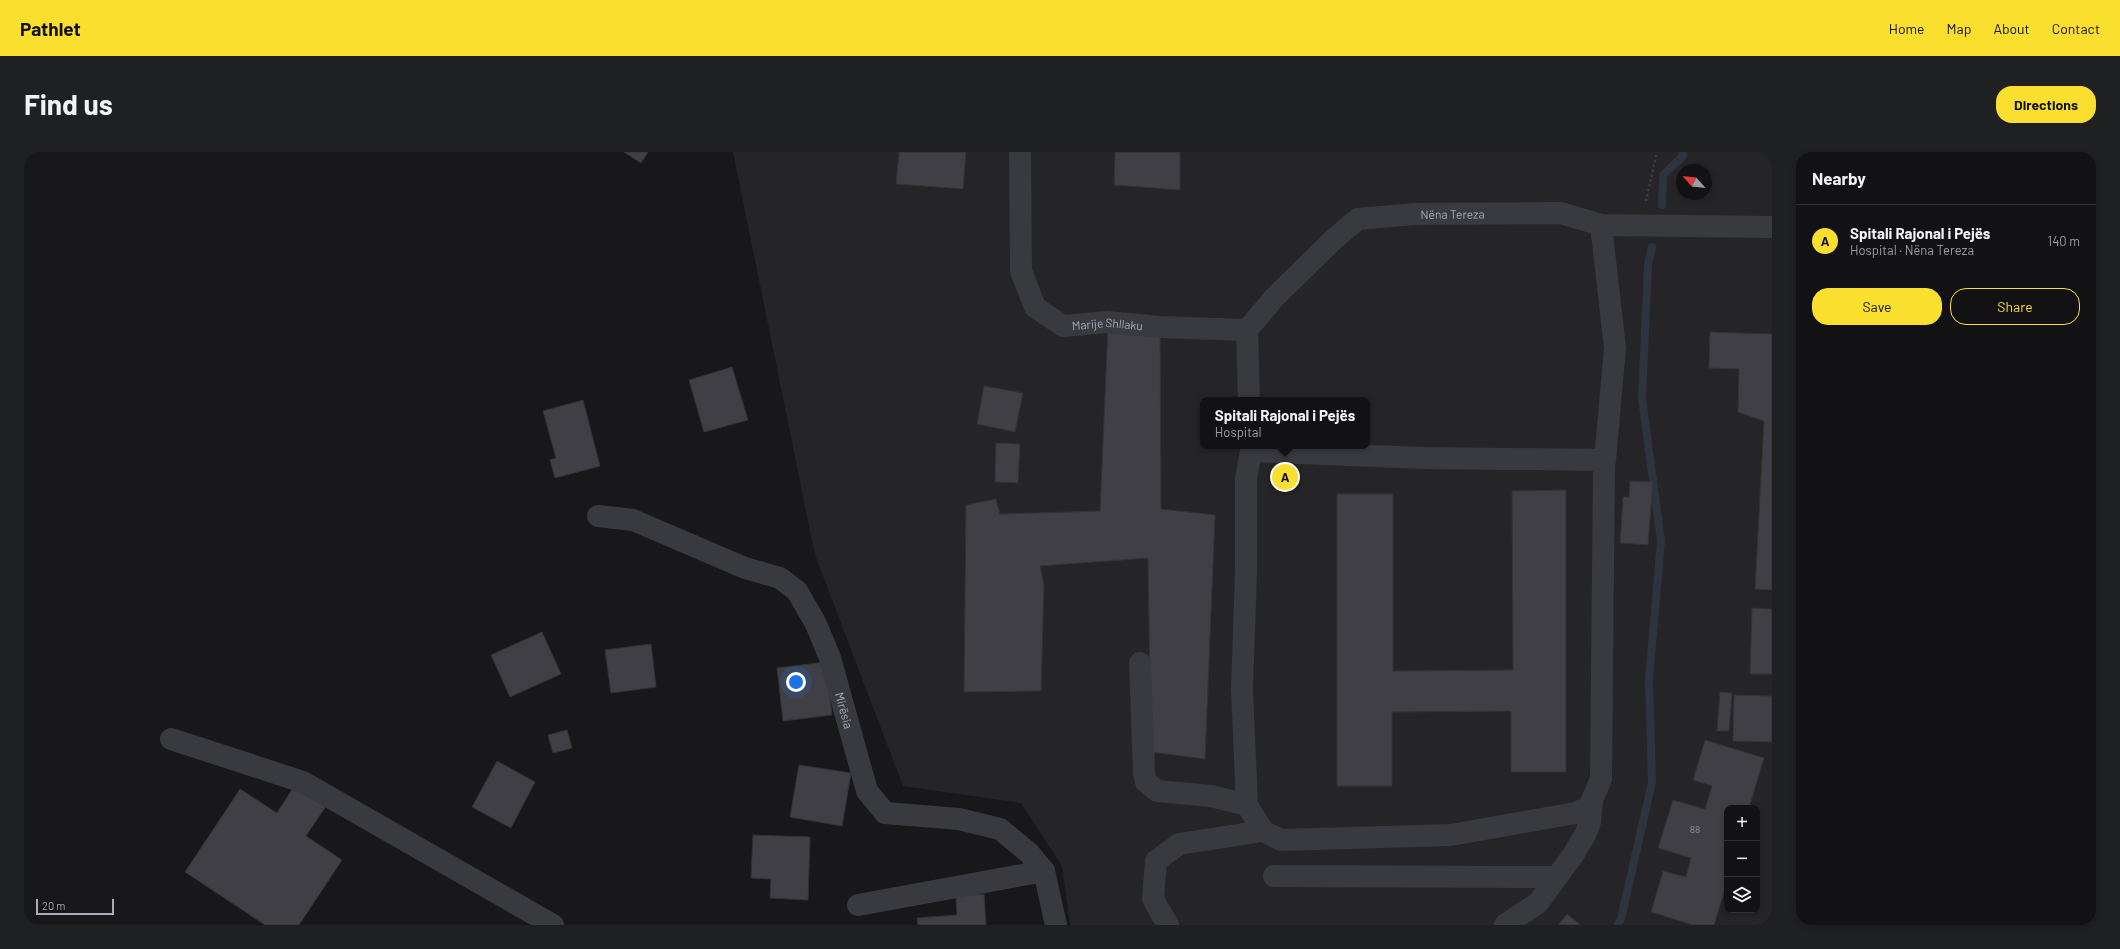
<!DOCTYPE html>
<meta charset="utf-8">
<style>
:root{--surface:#121214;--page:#1f2022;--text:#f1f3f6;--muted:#9c9ea0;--line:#313234;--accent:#fbdf2f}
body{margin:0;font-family:Barlow,sans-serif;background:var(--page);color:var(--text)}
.controls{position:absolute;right:12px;bottom:12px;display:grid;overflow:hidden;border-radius:8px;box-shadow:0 2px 6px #0003}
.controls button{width:36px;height:36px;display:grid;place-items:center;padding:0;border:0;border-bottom:1px solid var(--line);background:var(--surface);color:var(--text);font:20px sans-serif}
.compass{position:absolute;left:1652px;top:12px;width:36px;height:36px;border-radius:50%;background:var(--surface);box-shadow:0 2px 6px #0003;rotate:297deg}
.scale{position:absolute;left:12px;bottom:10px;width:78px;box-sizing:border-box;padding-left:4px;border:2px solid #aaabbb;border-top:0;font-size:11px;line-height:14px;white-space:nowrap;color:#aaabbb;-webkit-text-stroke:3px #131315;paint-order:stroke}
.you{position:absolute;left:772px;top:530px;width:14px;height:14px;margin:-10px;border:3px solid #fff;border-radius:50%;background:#1a73e8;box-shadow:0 0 0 6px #1a73e833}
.badge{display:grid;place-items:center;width:26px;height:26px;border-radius:50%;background:var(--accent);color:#111;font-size:13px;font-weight:700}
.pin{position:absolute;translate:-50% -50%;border:2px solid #fff;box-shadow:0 1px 4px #0006}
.popup{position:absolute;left:1176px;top:245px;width:170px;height:52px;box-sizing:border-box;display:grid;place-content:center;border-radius:8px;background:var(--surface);filter:drop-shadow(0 1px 3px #0005);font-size:13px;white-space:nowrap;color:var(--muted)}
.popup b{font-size:15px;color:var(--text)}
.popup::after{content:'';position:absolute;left:50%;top:100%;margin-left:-8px;border:8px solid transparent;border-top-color:var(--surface)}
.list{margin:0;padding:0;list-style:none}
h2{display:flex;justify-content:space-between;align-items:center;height:52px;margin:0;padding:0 16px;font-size:17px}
h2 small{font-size:13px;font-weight:400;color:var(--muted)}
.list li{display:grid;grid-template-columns:26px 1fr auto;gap:12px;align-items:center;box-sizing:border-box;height:72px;padding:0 16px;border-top:1px solid var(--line)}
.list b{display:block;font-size:15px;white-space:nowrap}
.list p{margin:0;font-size:13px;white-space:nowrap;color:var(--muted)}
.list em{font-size:13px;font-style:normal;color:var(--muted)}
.actions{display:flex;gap:8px;padding:12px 16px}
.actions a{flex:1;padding:9px 0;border:1px solid var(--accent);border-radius:16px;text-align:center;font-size:14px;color:var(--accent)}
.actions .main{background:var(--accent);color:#111}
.icon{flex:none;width:22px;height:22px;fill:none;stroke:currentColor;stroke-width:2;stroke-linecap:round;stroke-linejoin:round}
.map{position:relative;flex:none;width:1748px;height:773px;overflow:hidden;border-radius:16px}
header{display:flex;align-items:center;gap:24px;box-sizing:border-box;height:56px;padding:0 20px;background:var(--accent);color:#111}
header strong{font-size:19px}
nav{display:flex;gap:22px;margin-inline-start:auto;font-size:14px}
.intro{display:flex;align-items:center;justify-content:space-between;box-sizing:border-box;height:96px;padding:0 24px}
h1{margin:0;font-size:28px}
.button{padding:10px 18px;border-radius:16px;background:var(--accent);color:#111;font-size:14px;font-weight:700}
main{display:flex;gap:24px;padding:0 24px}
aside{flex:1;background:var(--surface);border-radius:16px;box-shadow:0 2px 6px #0003}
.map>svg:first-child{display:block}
</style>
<header>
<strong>Pathlet</strong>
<nav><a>Home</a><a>Map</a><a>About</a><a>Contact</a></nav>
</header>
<div class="intro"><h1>Find us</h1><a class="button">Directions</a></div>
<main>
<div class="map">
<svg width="1748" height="773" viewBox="0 0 1748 773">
<rect width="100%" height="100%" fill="#18181a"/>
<path fill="#252427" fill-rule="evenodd" d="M709,0H1748V773H1046L1038,714L997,651L879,634L791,403ZM1658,18H1682V42H1658ZM1179,248H1343V294H1179ZM1703,656H1733V758H1703Z"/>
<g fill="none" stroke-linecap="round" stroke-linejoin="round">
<g stroke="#2d343f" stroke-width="8">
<polyline points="1638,53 1639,23 1659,4 1658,0"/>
<polyline points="1593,773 1597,767 1628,630 1625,528 1637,389 1618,246 1624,113 1628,95"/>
</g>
</g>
<g fill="#403f45" stroke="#333236">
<polygon points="600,0 624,0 617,11"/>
<polygon points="875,0 942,0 939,37 872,32"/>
<polygon points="1091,0 1156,0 1156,38 1090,33"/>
<polygon points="1084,175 1136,179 1137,357 1191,363 1181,607 1127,600 1124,406 1016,414 1020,433 1017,539 940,540 942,353 972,347 976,362 1076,359"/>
<polygon points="1686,180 1748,182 1748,438 1731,437 1740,269 1714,260 1715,217 1685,216"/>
<polygon points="708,215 724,268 680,280 665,228"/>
<polygon points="960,234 999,241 991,280 953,272"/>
<polygon points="559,248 576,314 531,326 526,308 532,306 519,259"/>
<polygon points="972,291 996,292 994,331 971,330"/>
<polygon points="1606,329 1629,330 1624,393 1596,391 1599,345 1605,345"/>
<polygon points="1542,338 1542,620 1487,620 1487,559 1368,560 1368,634 1313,634 1313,342 1369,342 1369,519 1489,518 1488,339"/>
<polygon points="1728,456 1748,457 1748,522 1726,522"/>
<polygon points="518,480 537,522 486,545 467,503"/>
<polygon points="627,492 632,535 587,541 581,498"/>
<polygon points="802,510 808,563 759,569 753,516"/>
<polygon points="1696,540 1708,541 1705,579 1693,579"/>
<polygon points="1710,543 1748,544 1748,590 1709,589"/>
<polygon points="543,578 548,596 529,601 524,583"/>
<polygon points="1681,588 1740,606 1725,656 1703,656 1703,731 1690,773 1669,773 1627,760 1639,719 1662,725 1667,706 1634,696 1649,648 1681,657 1688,634 1669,628"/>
<polygon points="473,609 511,630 487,676 448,655"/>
<polygon points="775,613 827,621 818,674 766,665"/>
<polygon points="271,633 302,654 282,684 318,708 275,773 241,773 161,720 216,637 253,661"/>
<polygon points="729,683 786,685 784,748 746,746 747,727 727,726"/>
<polygon points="960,742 962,773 894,773 893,766 933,763 932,744"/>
<polygon points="1543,762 1557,773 1534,773"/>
</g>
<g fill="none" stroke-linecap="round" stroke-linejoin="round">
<polyline stroke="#3f3f47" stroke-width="2.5" stroke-dasharray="2 3" stroke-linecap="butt" points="1622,49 1633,0"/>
<g stroke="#393940" stroke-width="22">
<path id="s1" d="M996,0L997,119L1011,155L1039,174L1084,170L1135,175L1223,178"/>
<polyline points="1577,73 1591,196 1581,308 1580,313 1577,627 1565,655 1551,661 1427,683 1257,688 1239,679 1223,653 1218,537 1222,420 1222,327 1227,299 1399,306 1581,308"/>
<path id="s2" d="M1225,248L1223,178L1250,146L1309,88L1334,67L1390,62L1537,61L1577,73L1748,75"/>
<path id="s3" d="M574,364L609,368L721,416L756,426L773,439L792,472L806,506L843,639L861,661L935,667L976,677L1005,701L1020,719L1032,773"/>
<polyline points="1116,511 1120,621 1122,630 1133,639 1187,644 1223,653"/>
<polyline points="147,587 279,630 529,773"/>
<polyline points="1250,724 1533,725"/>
<polyline points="834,753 1020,719"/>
<polyline points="1144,773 1129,747 1132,709 1155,692 1239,679"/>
<polyline points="1481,773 1514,751 1549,703 1561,683 1566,670 1568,649"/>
</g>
</g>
<g text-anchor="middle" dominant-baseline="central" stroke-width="3" stroke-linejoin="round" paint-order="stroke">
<g font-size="10" fill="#90909e">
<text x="1671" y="677">88</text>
</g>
<g font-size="12" fill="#aaabbb" stroke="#131315">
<text stroke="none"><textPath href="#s2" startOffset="322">Nëna Tereza</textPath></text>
<text stroke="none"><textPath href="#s1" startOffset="236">Marije Shllaku</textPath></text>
<text stroke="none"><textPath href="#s3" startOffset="344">Mirësia</textPath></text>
</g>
</g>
</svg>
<div class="controls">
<button>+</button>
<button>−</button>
<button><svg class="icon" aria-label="layers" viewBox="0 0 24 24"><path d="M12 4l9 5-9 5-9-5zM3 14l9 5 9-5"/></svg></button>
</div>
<svg class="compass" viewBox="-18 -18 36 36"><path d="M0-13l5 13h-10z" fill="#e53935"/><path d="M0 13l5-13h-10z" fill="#9c9ea0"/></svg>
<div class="scale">20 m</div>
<div class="you"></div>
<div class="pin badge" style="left:1261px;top:325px">A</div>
<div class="popup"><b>Spitali Rajonal i Pejës</b>Hospital</div>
</div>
<aside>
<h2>Nearby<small></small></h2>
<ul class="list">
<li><span class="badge">A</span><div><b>Spitali Rajonal i Pejës</b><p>Hospital · Nëna Tereza</p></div><em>140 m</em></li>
</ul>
<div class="actions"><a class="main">Save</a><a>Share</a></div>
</aside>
</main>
